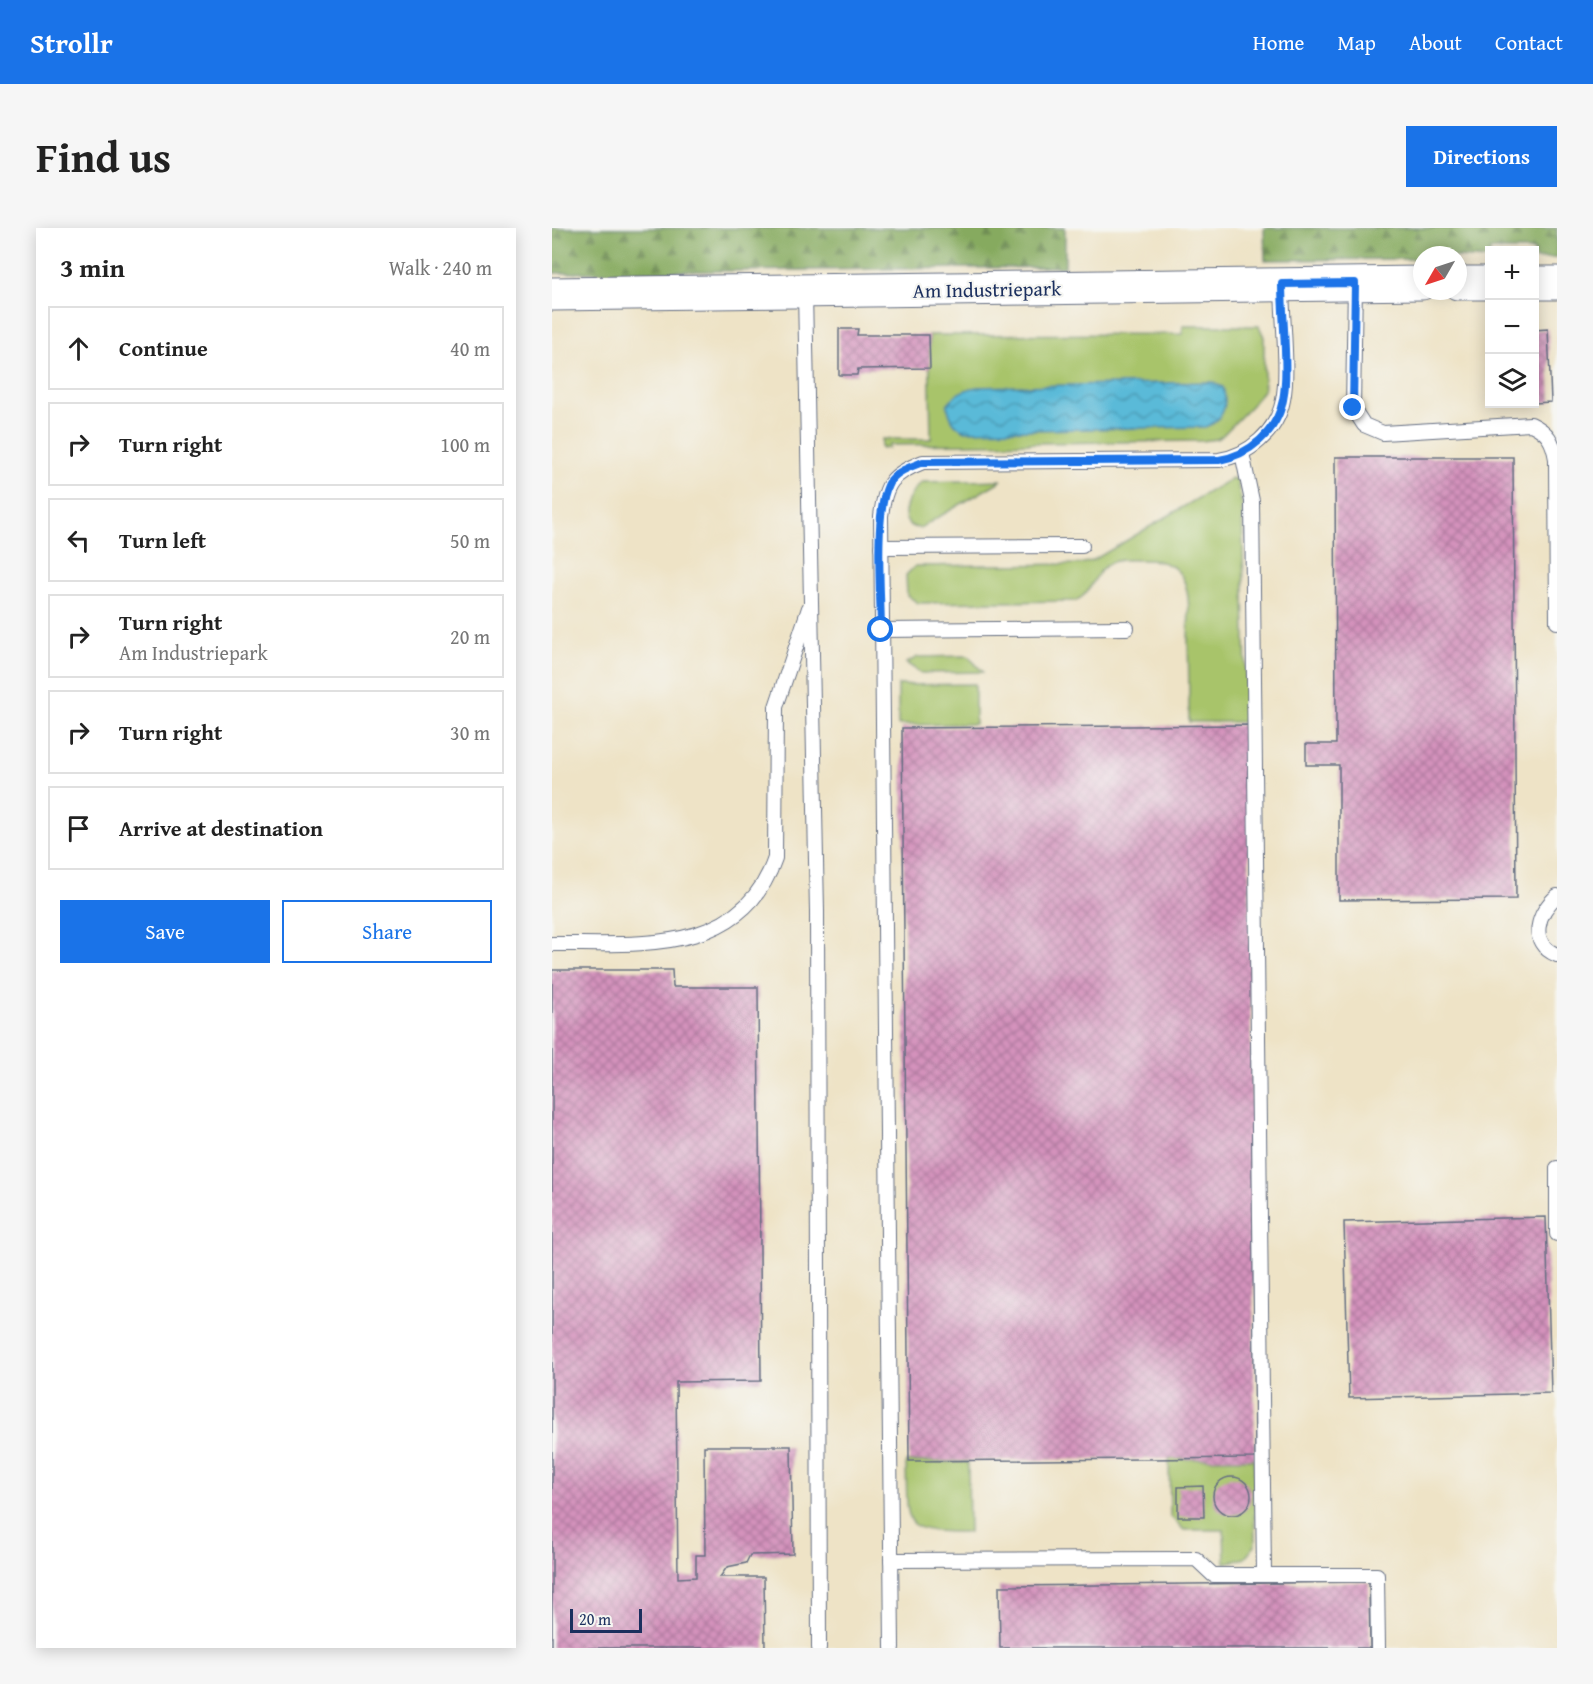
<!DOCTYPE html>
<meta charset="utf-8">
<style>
:root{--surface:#fff;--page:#f6f6f6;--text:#222;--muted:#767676;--line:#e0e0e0;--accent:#1a73e8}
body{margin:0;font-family:"Gentium Book Plus",serif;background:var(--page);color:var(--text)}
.controls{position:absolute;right:18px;top:18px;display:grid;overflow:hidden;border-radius:0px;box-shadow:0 3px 15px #0003}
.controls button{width:54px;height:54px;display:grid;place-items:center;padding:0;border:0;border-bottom:2px solid var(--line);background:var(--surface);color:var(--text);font:30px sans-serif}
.compass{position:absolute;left:861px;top:18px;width:54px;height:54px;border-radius:50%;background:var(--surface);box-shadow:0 3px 15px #0003;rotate:231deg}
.scale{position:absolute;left:18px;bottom:15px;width:72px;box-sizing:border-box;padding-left:6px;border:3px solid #1b2f5e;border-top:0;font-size:16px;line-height:21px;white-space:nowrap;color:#1b2f5e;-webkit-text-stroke:4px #f6f6f2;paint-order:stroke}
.stop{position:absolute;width:18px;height:18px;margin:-14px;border:4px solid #1a73e8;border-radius:50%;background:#fff}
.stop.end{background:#1a73e8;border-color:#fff;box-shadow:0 2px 6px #0008}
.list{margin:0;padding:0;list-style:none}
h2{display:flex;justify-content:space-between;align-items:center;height:78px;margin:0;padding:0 24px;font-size:26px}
h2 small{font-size:20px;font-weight:400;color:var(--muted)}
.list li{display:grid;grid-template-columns:39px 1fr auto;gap:18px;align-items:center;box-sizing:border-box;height:84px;margin:0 12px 12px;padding:0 12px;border:2px solid var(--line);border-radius:0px}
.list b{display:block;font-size:22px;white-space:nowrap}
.list p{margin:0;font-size:20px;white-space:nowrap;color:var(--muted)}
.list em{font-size:20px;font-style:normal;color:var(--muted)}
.actions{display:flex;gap:12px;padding:18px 24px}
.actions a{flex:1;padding:14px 0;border:2px solid var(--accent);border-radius:0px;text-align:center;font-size:21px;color:var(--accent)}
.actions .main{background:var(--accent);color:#fff}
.icon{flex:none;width:33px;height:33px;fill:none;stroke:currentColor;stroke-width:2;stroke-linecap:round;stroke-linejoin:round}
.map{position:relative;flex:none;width:1005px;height:1420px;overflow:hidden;border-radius:0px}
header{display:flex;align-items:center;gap:36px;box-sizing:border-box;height:84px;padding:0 30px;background:var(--accent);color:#fff}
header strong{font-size:28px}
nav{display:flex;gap:33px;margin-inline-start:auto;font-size:21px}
.intro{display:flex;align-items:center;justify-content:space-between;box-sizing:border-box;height:144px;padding:0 36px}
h1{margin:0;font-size:42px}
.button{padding:15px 27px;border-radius:0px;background:var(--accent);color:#fff;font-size:21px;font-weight:700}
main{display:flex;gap:36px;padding:0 36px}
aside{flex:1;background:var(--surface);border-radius:0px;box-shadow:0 3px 15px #0003}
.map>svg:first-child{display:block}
</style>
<header>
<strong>Strollr</strong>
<nav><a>Home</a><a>Map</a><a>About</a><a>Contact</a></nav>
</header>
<div class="intro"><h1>Find us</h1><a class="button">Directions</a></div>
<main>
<aside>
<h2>3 min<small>Walk · 240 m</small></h2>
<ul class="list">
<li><svg class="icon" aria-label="ahead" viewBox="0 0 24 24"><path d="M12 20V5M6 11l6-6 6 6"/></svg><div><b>Continue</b></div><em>40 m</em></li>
<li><svg class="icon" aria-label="right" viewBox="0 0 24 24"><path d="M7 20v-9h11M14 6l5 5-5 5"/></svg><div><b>Turn right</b></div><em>100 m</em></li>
<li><svg class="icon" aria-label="left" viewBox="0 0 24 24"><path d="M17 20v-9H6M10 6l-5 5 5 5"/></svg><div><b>Turn left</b></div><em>50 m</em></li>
<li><svg class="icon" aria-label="right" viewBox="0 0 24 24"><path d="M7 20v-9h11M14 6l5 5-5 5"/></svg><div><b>Turn right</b><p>Am Industriepark</p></div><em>20 m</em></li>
<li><svg class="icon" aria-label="right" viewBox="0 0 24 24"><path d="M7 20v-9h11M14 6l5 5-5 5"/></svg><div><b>Turn right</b></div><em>30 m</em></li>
<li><svg class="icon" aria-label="arrive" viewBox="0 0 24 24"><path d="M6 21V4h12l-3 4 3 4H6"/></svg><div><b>Arrive at destination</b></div></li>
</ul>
<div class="actions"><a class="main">Save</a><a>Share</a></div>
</aside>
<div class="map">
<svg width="1005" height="1420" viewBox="0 0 1005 1420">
<defs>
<pattern id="forest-firs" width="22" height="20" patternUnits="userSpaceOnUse" patternTransform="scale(1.5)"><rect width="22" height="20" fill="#86aa5f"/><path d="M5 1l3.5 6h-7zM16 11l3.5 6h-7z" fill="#6d8b52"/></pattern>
<pattern id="water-waves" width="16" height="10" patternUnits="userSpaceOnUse" patternTransform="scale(1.5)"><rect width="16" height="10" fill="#5abad8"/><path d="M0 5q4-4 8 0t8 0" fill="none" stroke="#4a98b2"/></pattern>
<pattern id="building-cross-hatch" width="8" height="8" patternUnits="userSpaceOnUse" patternTransform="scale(1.5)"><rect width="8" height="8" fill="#d492bc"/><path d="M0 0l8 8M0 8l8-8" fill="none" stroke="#ab789c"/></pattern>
</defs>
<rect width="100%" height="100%" fill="#f6f6f2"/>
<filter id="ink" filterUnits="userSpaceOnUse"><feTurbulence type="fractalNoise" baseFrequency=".0167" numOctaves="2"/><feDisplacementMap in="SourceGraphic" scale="12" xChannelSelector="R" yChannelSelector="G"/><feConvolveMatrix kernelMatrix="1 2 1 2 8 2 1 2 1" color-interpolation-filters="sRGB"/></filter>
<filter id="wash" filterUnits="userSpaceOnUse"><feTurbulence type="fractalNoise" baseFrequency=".008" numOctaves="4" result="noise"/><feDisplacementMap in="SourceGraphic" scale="24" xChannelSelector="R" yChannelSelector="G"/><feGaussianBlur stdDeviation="1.35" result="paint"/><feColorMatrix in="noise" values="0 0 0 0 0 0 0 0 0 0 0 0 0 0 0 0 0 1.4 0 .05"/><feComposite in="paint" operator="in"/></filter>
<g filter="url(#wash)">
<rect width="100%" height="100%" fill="#eee3c6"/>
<g fill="#a8c46b" stroke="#627a64" stroke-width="1.5">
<polygon points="631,98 707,98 712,109 712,161 700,177 671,207 665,211 650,213 337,217 337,220 329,220 330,211 379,211 377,107 630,106"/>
<path d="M680,250L685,252L690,277L695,494H637C637,468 637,442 636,417C636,377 646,331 591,332C583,332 573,331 564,333C541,339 543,365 523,373L366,375L355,367L354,347L363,338L528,336L540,333Z"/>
<path d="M450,252L368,300C341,299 356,263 370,254Z"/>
<polygon points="416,428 431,444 369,445 354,435 366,429"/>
<polygon points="423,456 423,496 346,497 346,457"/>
<polygon points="617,1231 702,1231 703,1318 693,1330 673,1335 672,1302 632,1302 618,1288"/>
<path d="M354,1234H416L417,1304C347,1304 356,1299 354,1234Z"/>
</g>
<g fill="url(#forest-firs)" stroke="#506c5e" stroke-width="1.5">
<polygon points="0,0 513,0 513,39 0,45"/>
<polygon points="712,0 1005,0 1005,30 983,31 982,22 938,22 937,31 870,27 870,31 713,32"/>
</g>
<path fill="url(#water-waves)" stroke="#3a749b" stroke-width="1.5" d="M660,154L671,159C676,176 672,193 653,199L414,203C401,198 398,190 395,177C403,165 411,162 425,159Z"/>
<g id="blocks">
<g fill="url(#building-cross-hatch)">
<polygon points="287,101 306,101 305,107 377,107 378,140 306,141 305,147 287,147"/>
<polygon points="996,101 999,174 982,175 982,102"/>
<polygon points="783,229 961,229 964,671 787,672 787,537 754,537 754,516 784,516"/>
<polygon points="696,497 703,1230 357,1233 350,500"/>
<polygon points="0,742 120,742 121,759 206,759 209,1153 124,1154 126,1350 144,1349 144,1327 153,1327 152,1218 239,1218 241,1326 198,1327 194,1335 175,1339 168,1349 212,1349 213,1420 0,1420"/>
<polygon points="994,989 999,1165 797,1170 792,994"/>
<circle cx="680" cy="1268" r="19"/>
<polygon points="651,1258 652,1289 626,1289 626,1259"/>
<polygon points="817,1354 818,1420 448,1420 447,1358"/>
</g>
</g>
</g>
<g filter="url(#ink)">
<use href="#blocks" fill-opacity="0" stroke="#656e82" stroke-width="1.5"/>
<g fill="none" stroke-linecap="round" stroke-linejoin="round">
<defs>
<g id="service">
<path d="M803,55L801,180L812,197L831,205L979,196C996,204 1001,213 1004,231L1005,394"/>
<polyline points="253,64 265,684 267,1420"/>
<polyline points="690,225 700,273 712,1347"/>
<polyline points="329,319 530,318"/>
<polyline points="329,402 575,400"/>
<path d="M1005,668C986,684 975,715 1005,727"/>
<path d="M0,716C83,715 190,729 223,630L224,479L257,380"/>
<polyline points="1005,940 1005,1006"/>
<polyline points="339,1332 644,1331 661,1347 825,1347 826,1420"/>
<path d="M340,1420L329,288C333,255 340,246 371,234L667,232C697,227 725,204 731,172C737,144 730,88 730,56"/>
</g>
<g id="tertiary">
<polyline points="906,55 938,55"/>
<polyline points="982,55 1005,55"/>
<polyline points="0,66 870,55"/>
</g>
</defs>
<use href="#service" stroke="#656e82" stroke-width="16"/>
<use href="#tertiary" stroke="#656e82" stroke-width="35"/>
<use href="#service" stroke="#fff" stroke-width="14"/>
<use href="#tertiary" stroke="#fff" stroke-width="33"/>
</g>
</g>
<g fill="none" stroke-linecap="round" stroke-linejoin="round" filter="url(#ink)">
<path stroke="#1a73e8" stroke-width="8" d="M329,402C329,368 321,277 339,252C347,242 361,238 371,234L667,232C697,227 725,204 731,172C737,143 730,88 730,56L803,55L801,180"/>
</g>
<g text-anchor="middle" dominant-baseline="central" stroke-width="4.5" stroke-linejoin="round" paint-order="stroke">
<g font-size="20" fill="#1b2f5e" stroke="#f6f6f2">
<text transform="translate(435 61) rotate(-1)">Am Industriepark</text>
</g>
</g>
</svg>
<div class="controls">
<button>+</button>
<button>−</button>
<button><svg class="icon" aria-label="layers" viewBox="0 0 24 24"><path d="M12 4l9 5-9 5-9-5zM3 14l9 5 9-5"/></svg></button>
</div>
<svg class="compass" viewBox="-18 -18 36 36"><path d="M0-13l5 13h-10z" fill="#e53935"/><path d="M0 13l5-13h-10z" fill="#767676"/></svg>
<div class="scale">20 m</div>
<div class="stop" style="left:329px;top:402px"></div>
<div class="stop end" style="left:801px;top:180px"></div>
</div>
</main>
